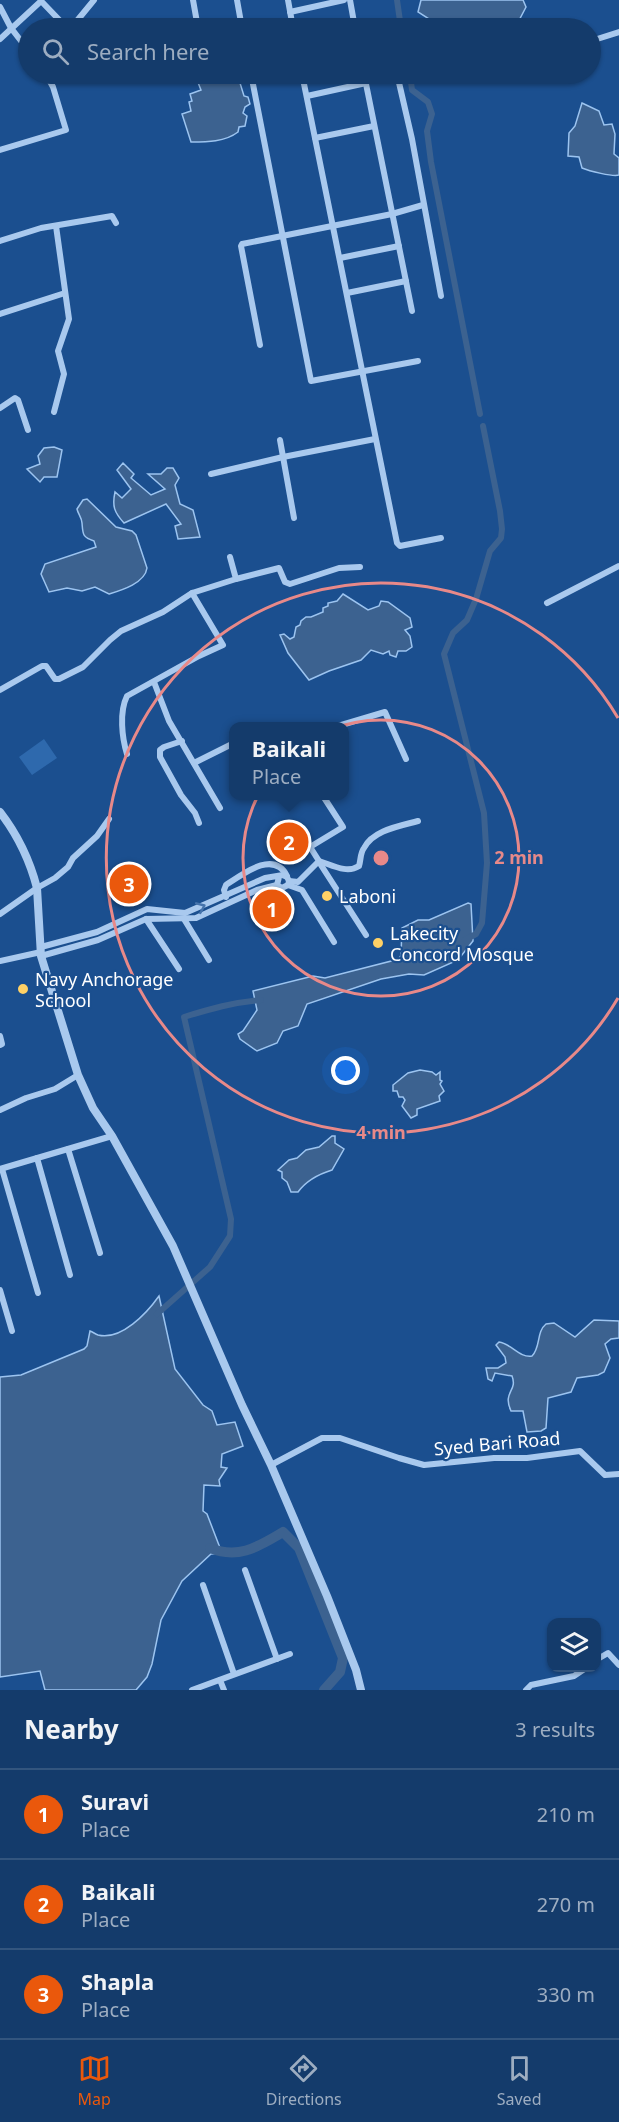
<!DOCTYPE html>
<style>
:root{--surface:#143b6b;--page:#214673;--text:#f1f3f6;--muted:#9dadc1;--line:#33557e;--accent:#ea580c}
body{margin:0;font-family:"Noto Sans",sans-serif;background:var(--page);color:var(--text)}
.controls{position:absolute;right:18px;bottom:18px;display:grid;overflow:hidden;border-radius:12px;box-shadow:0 2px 4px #0004}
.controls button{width:54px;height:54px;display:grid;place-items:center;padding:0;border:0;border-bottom:2px solid var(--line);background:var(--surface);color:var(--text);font:30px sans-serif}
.you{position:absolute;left:346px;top:1071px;width:21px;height:21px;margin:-15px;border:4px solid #fff;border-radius:50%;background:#1a73e8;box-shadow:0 0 0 9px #1a73e833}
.badge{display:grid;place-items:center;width:39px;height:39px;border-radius:50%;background:var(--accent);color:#fff;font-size:20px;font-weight:700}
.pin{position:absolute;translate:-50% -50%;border:3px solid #fff;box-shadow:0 2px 6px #0006}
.popup{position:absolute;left:229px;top:722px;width:120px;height:78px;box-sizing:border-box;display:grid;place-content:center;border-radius:12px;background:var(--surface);filter:drop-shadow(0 2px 4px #0005);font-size:20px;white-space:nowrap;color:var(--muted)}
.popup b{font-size:22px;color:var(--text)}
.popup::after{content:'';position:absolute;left:50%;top:100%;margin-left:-12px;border:12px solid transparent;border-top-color:var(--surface)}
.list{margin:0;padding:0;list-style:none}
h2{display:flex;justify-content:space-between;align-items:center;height:78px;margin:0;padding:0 24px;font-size:26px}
h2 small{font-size:20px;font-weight:400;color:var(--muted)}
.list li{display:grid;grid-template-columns:39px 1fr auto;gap:18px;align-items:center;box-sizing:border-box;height:90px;padding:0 24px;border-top:2px solid var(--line)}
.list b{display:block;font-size:22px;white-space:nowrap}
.list p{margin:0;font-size:20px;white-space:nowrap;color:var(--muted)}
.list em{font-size:20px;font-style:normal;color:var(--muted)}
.icon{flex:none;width:33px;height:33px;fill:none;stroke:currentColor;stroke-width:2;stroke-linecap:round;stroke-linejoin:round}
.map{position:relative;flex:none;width:619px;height:1690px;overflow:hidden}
.search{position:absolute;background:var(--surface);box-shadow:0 2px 4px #0004;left:18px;right:18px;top:18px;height:66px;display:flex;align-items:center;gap:15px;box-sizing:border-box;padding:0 21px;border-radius:33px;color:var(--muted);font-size:22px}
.sheet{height:348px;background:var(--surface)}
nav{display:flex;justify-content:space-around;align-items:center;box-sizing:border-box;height:84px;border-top:2px solid var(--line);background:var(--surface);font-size:16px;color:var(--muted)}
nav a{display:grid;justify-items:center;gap:3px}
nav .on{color:var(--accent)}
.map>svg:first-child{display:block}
</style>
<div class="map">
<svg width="619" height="1690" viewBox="0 0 619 1690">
<rect width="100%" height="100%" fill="#1b4f8f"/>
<polygon fill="#2e69ad" points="44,739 57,758 32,775 19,757"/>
<g fill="#3c6290" stroke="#9cc4f0" stroke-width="1.5">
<polygon points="421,0 523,0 526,7 515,28 443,28 418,12"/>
<path d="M232,74V80L240,83L244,96L248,97L250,104L245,107L243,113L247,116L245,126L239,127L238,132C225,142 207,142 191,142L182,114L191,111L189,102L192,101L190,94L201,90L197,80L199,78L205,82L218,76Z"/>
<path d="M582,103L599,111L604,125L612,124L615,134L614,154L619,158V175C613,177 589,171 582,168L579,157L568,156L569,133L575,126Z"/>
<polygon points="54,447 62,450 57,477 44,477 40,482 27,469 40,464 38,456 44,448"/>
<path d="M123,463L134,474L131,478L151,495L165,489L148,474H161L167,468H173L179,478L175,485L180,504L193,510L200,537L178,539L175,526L181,524L166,504L124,523C114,512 112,506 115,492L122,498L131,489L117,470Z"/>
<path d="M87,499L116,527L132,531L136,535L147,568C145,583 122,590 109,594L95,587L82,591L67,588L49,592L41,574L45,564L96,547L94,541C82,537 83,534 82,523C82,518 78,514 77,509L83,500Z"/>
<polygon points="343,594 368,610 379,606 381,601 388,602 410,618 412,627 405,630 410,636 412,647 406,651 398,651 396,657 390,655 389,651 383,654 371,650 361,660 329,671 309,680 288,653 280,635 284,634 290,639 294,637 296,627 300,625 301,621 306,617 311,617 323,612 323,608 328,606 328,603 337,601"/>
<polygon points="468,903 471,904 473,941 458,960 424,975 409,974 381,979 307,1004 298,1026 283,1031 277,1043 257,1051 240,1039 238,1034 243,1031 257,1010 253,991 313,976 325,978 399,959 401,955 402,928 418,920 429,920"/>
<polygon points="420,1070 432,1072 436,1075 440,1072 440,1080 442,1081 440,1084 444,1091 439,1096 440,1101 417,1109 417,1115 411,1118 402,1106 405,1100 403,1097 399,1097 397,1091 393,1091 393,1085 408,1073"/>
<path d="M332,1136H335V1143L344,1149L332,1170C319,1174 306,1181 298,1192H291L287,1182L282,1178V1172L278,1170L289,1160L297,1158L306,1150L319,1147Z"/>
<path d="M159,1296L175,1369L203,1405L212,1411L217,1425L235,1422L243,1446L222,1454L221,1467L227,1468L219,1480L220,1486L204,1485L203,1511L207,1514L222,1553L211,1554L182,1581L161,1620L152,1664L147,1677L136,1690H45L40,1671L0,1677V1377L21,1375L84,1349L87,1346L90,1331C93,1332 95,1334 98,1335C121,1341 147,1313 159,1296Z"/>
<path d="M594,1320L619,1321V1338L611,1339L605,1344L610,1358L604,1372L598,1375L577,1378L571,1392L548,1398L546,1428L541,1431L527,1432L523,1411H511C502,1392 518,1391 512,1376L495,1373L492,1381L488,1379L486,1368H498L506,1363L505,1357L496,1345L499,1342C512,1344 519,1358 532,1356C541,1347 536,1332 546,1324L554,1323L575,1337Z"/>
</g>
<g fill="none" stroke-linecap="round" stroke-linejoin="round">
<g stroke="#3c6290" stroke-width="6">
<polyline points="397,0 401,28"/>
<polyline points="410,74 412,90 428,102 432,114 427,131 431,162 480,414"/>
<polyline points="465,940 476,934 482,923 487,863 484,813 444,654 453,633 467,620 476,599 490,551 501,538 502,529 500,511 483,426"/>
<path d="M157,1314L210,1267L230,1236L231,1219L184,1017C210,1009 234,1002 261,1000"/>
</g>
<path stroke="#3c6290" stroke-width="10" d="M210,1548C239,1560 259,1546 283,1532L299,1548L343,1658L340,1672L324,1690"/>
<g stroke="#a9c9ee" stroke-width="6">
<polyline points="193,0 198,28"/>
<polyline points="237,0 242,28"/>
<polyline points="288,0 293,28"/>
<polyline points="350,0 355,28"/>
<polyline points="0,7 11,28 28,50"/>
<polyline points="290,12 344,0"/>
<polyline points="71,28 94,0"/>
<polyline points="0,39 40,2 42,2 67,28"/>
<polyline points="594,40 619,32"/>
<polyline points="251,74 311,381 418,361"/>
<polyline points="302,74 397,543 400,546 441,538"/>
<polyline points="364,74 412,311"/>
<polyline points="397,74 412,139 441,296"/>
<polyline points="307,96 366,83"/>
<polyline points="315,138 374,126"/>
<polyline points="0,150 66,130 53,87 46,74"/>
<polyline points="0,241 41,228 112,216 116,223"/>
<polyline points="340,258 399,246"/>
<polyline points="347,293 406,281"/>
<polyline points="0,314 65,293"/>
<polyline points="260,345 241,246 242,244 392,214 423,205"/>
<polyline points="0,408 15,398 18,400 28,430"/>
<polyline points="54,412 64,374 58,351 69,319 56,226"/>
<polyline points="280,440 294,518"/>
<polyline points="211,474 283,457 375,439"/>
<polyline points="236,579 279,568 285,582 290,584 339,568 360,567"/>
<polyline points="547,603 619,566"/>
<polyline points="154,682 169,721 220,808"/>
<polyline points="0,690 42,666 46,666 55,679 59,679 83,667 110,640 121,631 163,612 192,593 236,579 230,557"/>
<polyline points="338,726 385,712 406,759"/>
<polyline points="182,741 164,747 160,750 160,757 181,795 195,813 199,823"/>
<path d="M127,754C122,738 119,712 127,696L199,656L223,645L192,593"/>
<polyline points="194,763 234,743"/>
<polyline points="310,847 343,827 323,796"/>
<path d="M319,861C332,865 347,874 359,866C361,860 360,853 364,848C373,830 400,826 418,821"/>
<polyline points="319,862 366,935"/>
<polyline points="289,881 298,882 319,861 296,825"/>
<polyline points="288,885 302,890 334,942"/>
<path d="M226,897L224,890L226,885C244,873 274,850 287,876"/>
<polyline points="0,914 37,888 55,878 68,867 73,858 97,836 109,819"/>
<polyline points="146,919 179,969"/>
<polyline points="184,919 209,960"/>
<polyline points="41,947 97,932 147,909 185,913 265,878 283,875 287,877 289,881 288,885 282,888 277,885 279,877"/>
<polyline points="41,956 98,940 146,919 196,918 257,890 277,885"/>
<polyline points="0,961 41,952"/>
<polyline points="0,1036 2,1044 0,1045"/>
<polyline points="0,1110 26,1098 55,1089 78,1075"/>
<polyline points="68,1149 100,1253"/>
<polyline points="37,1158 70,1275"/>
<polyline points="0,1169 112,1136"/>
<polyline points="2,1169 38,1293"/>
<polyline points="0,1290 12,1331"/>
<polyline points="271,1465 322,1438 340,1438 399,1458 424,1465 494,1458 527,1458 580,1451 605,1475 619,1474"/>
<polyline points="245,1570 277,1659"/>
<polyline points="203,1585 234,1674"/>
<polyline points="596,1660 608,1653 619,1665"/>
<polyline points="220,1680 224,1690"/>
<polyline points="192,1690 290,1654"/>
<polyline points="526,1690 531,1685 574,1676 586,1668"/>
</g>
<path stroke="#a9c9ee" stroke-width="8" d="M0,812C17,834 30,861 37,888L41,956L78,1075L93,1108L112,1136L173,1246L242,1405L271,1465L327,1596L356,1670L361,1690"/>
</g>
<defs><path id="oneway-chevron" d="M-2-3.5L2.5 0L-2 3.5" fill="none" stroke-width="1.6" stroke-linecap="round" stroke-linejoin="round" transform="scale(1.5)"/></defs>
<use stroke="#4674ac" href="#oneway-chevron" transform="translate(201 907) rotate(-23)"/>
<g fill="none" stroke="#e88989" stroke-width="3">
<circle cx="381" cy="858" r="138"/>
<path d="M618 998A275 275 0 1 1 618 718"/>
</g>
<g fill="#ffd166" stroke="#1b4f8f" stroke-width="2">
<circle cx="327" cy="896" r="6"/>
<circle cx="378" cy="943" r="6"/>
<circle cx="23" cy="989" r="6"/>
</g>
<g text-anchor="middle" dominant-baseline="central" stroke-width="4.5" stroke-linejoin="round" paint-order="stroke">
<g font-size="18" fill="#fff" stroke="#1b4f8f" text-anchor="start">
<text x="339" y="896">Laboni</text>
<text x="390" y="933">Lakecity<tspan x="390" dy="21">Concord Mosque</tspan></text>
<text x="35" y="979">Navy Anchorage<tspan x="35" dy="21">School</tspan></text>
</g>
<g font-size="18" fill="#fff" stroke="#1b4f8f">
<text transform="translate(497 1443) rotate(-5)">Syed Bari Road</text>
</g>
</g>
<circle cx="381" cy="858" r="9" fill="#e88989" stroke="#1b4f8f" stroke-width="3"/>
<g font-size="18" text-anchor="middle" font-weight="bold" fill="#e88989" stroke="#1b4f8f" stroke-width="4.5" stroke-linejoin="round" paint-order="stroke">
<text x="519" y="864">2 min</text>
<text x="381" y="1139">4 min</text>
</g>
</svg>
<div class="controls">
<button><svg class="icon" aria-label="layers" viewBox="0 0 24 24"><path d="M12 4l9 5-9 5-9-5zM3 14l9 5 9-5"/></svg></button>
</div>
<div class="you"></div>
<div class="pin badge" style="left:272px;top:909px">1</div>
<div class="pin badge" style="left:289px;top:842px">2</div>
<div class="popup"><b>Baikali</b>Place</div>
<div class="pin badge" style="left:129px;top:884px">3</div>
<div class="search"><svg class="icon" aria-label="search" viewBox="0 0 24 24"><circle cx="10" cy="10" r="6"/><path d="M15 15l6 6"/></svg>Search here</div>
</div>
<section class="sheet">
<h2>Nearby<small>3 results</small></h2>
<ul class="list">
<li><span class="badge">1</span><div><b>Suravi</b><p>Place</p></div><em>210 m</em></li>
<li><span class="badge">2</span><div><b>Baikali</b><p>Place</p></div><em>270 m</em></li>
<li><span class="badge">3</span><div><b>Shapla</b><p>Place</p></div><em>330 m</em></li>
</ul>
</section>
<nav>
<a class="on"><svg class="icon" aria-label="map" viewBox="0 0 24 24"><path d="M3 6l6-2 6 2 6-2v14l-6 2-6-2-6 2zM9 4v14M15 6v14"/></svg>Map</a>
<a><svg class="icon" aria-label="directions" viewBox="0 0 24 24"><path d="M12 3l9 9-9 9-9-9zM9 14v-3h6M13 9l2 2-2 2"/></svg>Directions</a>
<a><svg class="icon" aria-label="saved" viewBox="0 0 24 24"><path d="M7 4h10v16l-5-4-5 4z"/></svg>Saved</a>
</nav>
